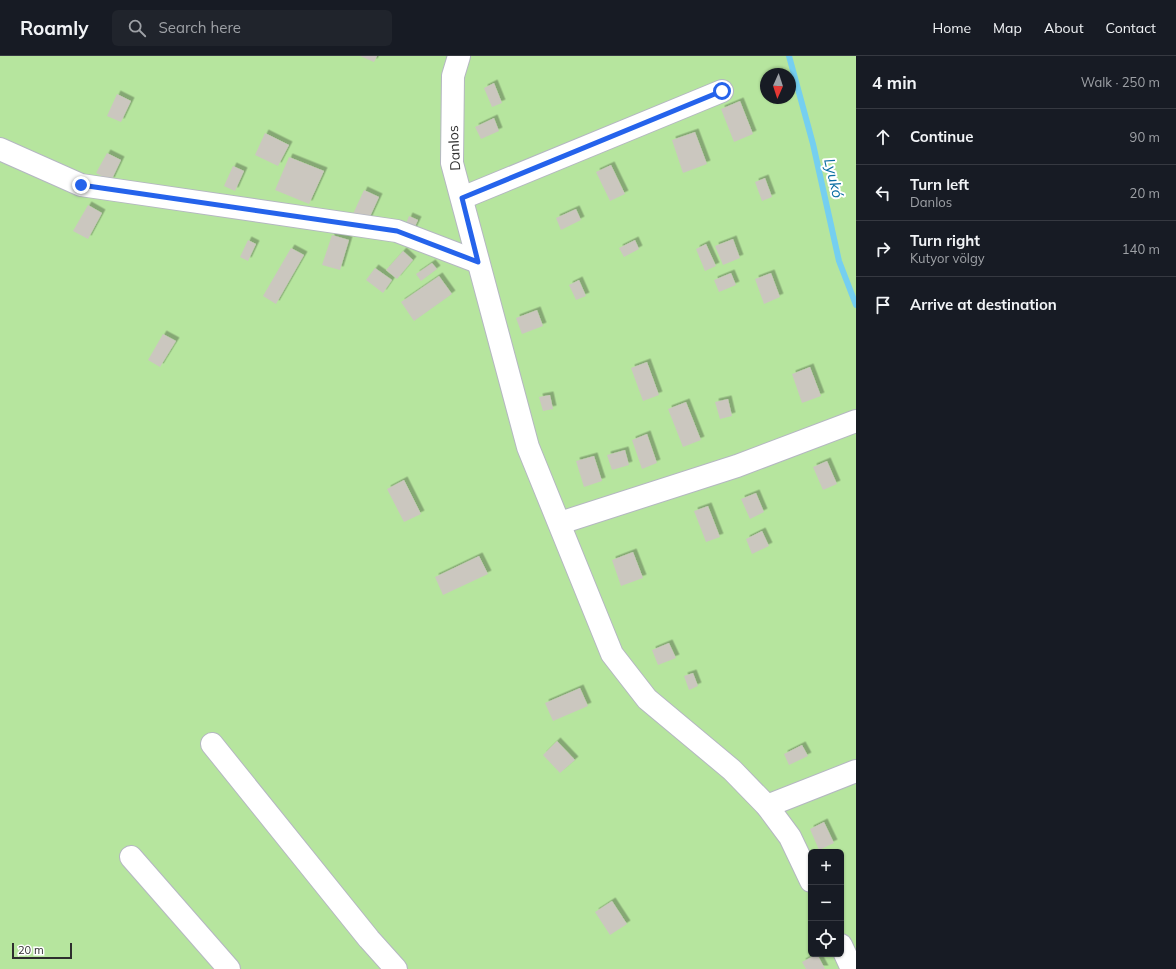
<!DOCTYPE html>
<meta charset="utf-8">
<style>
:root{--surface:#171b24;--page:#20242c;--text:#f1f3f6;--muted:#9ea1a6;--line:#363941}
body{margin:0;font-family:Mulish,sans-serif;background:var(--page);color:var(--text)}
.controls{position:absolute;right:12px;bottom:12px;display:grid;overflow:hidden;border-radius:6px;box-shadow:0 1px 3px #0004}
.controls button{width:36px;height:36px;display:grid;place-items:center;padding:0;border:0;border-bottom:1px solid var(--line);background:var(--surface);color:var(--text);font:20px sans-serif}
.compass{position:absolute;left:760px;top:12px;width:36px;height:36px;border-radius:50%;background:var(--surface);box-shadow:0 1px 3px #0004;rotate:183deg}
.scale{position:absolute;left:12px;bottom:10px;width:60px;box-sizing:border-box;padding-left:4px;border:2px solid #2e2e2e;border-top:0;font-size:11px;line-height:14px;white-space:nowrap;color:#2e2e2e;-webkit-text-stroke:3px #fff;paint-order:stroke}
.stop{position:absolute;width:12px;height:12px;margin:-9px;border:3px solid #2563eb;border-radius:50%;background:#fff}
.stop.end{background:#2563eb;border-color:#fff;box-shadow:0 1px 4px #0008}
.list{margin:0;padding:0;list-style:none}
h2{display:flex;justify-content:space-between;align-items:center;height:52px;margin:0;padding:0 16px;font-size:17px}
h2 small{font-size:13px;font-weight:400;color:var(--muted)}
.list li{display:grid;grid-template-columns:26px 1fr auto;gap:12px;align-items:center;box-sizing:border-box;height:56px;padding:0 16px;border-top:1px solid var(--line)}
.list b{display:block;font-size:15px;white-space:nowrap}
.list p{margin:0;font-size:13px;white-space:nowrap;color:var(--muted)}
.list em{font-size:13px;font-style:normal;color:var(--muted)}
.icon{flex:none;width:22px;height:22px;fill:none;stroke:currentColor;stroke-width:2;stroke-linecap:round;stroke-linejoin:round}
.map{position:relative;flex:none;width:856px;height:913px;overflow:hidden}
header{display:flex;align-items:center;gap:24px;box-sizing:border-box;height:56px;padding:0 20px;background:var(--surface);border-bottom:1px solid var(--line)}
header strong{font-size:19px}
nav{display:flex;gap:22px;margin-inline-start:auto;font-size:14px}
.search{width:280px;height:36px;background:var(--page);display:flex;align-items:center;gap:10px;box-sizing:border-box;padding:0 14px;border-radius:6px;color:var(--muted);font-size:15px}
main{display:flex}
aside{flex:1;background:var(--surface)}
.map>svg:first-child{display:block}
</style>
<header>
<strong>Roamly</strong>
<div class="search"><svg class="icon" aria-label="search" viewBox="0 0 24 24"><circle cx="10" cy="10" r="6"/><path d="M15 15l6 6"/></svg>Search here</div>
<nav><a>Home</a><a>Map</a><a>About</a><a>Contact</a></nav>
</header>
<main>
<div class="map">
<svg width="856" height="913" viewBox="0 0 856 913">
<defs>
<filter id="shadow"><feDropShadow dx="3.5" dy="-3.5" stdDeviation="0" flood-color="#0004"/></filter>
</defs>
<rect width="100%" height="100%" fill="#efe9e1"/>
<path fill="#b6e59e" fill-rule="evenodd" d="M0,0H856V913H0ZM766,18H790V42H766ZM811,796H841V898H811Z"/>
<g fill="none" stroke-linecap="round" stroke-linejoin="round">
<polyline stroke="#75cff0" stroke-width="6" points="789,0 813,88 839,205 856,249"/>
</g>
<g fill="#cbc7bf" filter="url(#shadow)">
<polygon points="360,0 377,0 374,6"/>
<polygon points="494,27 502,47 492,51 484,32"/>
<polygon points="117,38 131,45 121,66 107,60"/>
<polygon points="740,45 753,78 734,86 721,53"/>
<polygon points="494,62 499,75 481,83 475,71"/>
<polygon points="695,76 707,108 683,117 672,84"/>
<polygon points="265,77 289,89 278,110 255,99"/>
<polygon points="107,97 121,104 111,125 96,117"/>
<polygon points="289,101 324,115 309,148 275,134"/>
<polygon points="611,109 625,138 610,145 596,116"/>
<polygon points="233,110 244,115 235,135 224,130"/>
<polygon points="765,122 772,141 762,145 755,126"/>
<polygon points="364,134 379,141 368,165 353,158"/>
<polygon points="88,149 102,157 88,183 73,175"/>
<polygon points="576,153 581,164 561,174 556,162"/>
<polygon points="409,160 418,164 411,179 403,175"/>
<polygon points="332,179 349,184 340,214 322,209"/>
<polygon points="733,183 740,202 723,209 715,190"/>
<polygon points="248,184 256,188 248,205 240,201"/>
<polygon points="635,184 639,193 624,201 619,192"/>
<polygon points="706,188 716,210 705,215 696,193"/>
<polygon points="291,192 304,199 276,248 263,240"/>
<polygon points="403,195 413,204 397,223 386,214"/>
<polygon points="432,207 437,213 421,225 416,218"/>
<polygon points="375,212 392,224 383,237 366,224"/>
<polygon points="731,217 736,229 719,236 714,224"/>
<polygon points="771,217 780,241 764,248 755,223"/>
<polygon points="439,220 452,238 414,265 401,246"/>
<polygon points="579,224 586,240 576,244 569,229"/>
<polygon points="537,254 543,270 522,278 516,262"/>
<polygon points="163,278 176,285 160,311 148,304"/>
<polygon points="647,306 659,339 643,345 631,312"/>
<polygon points="810,311 821,340 802,347 792,318"/>
<polygon points="550,339 553,353 543,355 539,341"/>
<polygon points="728,343 732,360 720,363 715,346"/>
<polygon points="686,346 701,384 683,391 668,353"/>
<polygon points="647,378 657,407 642,413 632,384"/>
<polygon points="625,394 629,409 612,414 607,399"/>
<polygon points="594,400 602,425 584,431 576,405"/>
<polygon points="827,405 837,428 823,434 813,411"/>
<polygon points="404,424 421,458 404,466 387,433"/>
<polygon points="756,437 764,456 750,463 741,443"/>
<polygon points="708,450 720,481 706,486 694,455"/>
<polygon points="762,475 769,490 752,498 746,483"/>
<polygon points="633,496 643,522 621,530 612,504"/>
<polygon points="479,500 488,518 443,539 435,521"/>
<polygon points="669,587 676,602 658,609 652,594"/>
<polygon points="693,617 698,630 689,634 684,620"/>
<polygon points="580,632 588,650 553,665 545,647"/>
<polygon points="557,685 575,704 560,717 543,699"/>
<polygon points="802,689 808,700 789,709 784,698"/>
<polygon points="824,766 834,787 819,794 810,773"/>
<polygon points="612,845 627,868 610,879 595,856"/>
<polygon points="817,898 825,913 806,913 802,906"/>
</g>
<g fill="none" stroke-linecap="round" stroke-linejoin="round">
<defs>
<g id="minor">
<polyline points="459,0 453,20 452,107 528,391 612,598 647,643 732,714 767,750 790,781 811,825"/>
<polyline points="0,93 81,129 397,175 478,206"/>
<polyline points="462,142 722,35"/>
<polyline points="560,467 737,410 856,365"/>
<polyline points="212,688 369,883 396,913"/>
<polyline points="767,750 856,715"/>
<polyline points="131,801 229,913"/>
<polyline points="841,889 852,913"/>
</g>
</defs>
<use href="#minor" stroke="#b4b7c1" stroke-width="24"/>
<use href="#minor" stroke="#fff" stroke-width="22"/>
</g>
<g fill="none" stroke-linecap="round" stroke-linejoin="round">
<polyline stroke="#2563eb" stroke-width="5" points="81,129 397,175 478,206 462,142 722,35"/>
</g>
<g text-anchor="middle" dominant-baseline="central" stroke-width="4" stroke-linejoin="round" paint-order="stroke">
<g font-size="14" fill="#2e2e2e" stroke="#fff">
<text transform="translate(454 92) rotate(-93)">Danlos</text>
</g>
<g font-size="15" font-style="italic" fill="#0d6fa3" stroke="#fff">
<text transform="translate(834 122) rotate(77)">Lyukó</text>
</g>
</g>
</svg>
<div class="controls">
<button>+</button>
<button>−</button>
<button><svg class="icon" aria-label="locate" viewBox="0 0 24 24"><circle cx="12" cy="12" r="6"/><path d="M12 2v4M12 18v4M2 12h4M18 12h4"/></svg></button>
</div>
<svg class="compass" viewBox="-18 -18 36 36"><path d="M0-13l5 13h-10z" fill="#e53935"/><path d="M0 13l5-13h-10z" fill="#9ea1a6"/></svg>
<div class="scale">20 m</div>
<div class="stop" style="left:722px;top:35px"></div>
<div class="stop end" style="left:81px;top:129px"></div>
</div>
<aside>
<h2>4 min<small>Walk · 250 m</small></h2>
<ul class="list">
<li><svg class="icon" aria-label="ahead" viewBox="0 0 24 24"><path d="M12 20V5M6 11l6-6 6 6"/></svg><div><b>Continue</b></div><em>90 m</em></li>
<li><svg class="icon" aria-label="left" viewBox="0 0 24 24"><path d="M17 20v-9H6M10 6l-5 5 5 5"/></svg><div><b>Turn left</b><p>Danlos</p></div><em>20 m</em></li>
<li><svg class="icon" aria-label="right" viewBox="0 0 24 24"><path d="M7 20v-9h11M14 6l5 5-5 5"/></svg><div><b>Turn right</b><p>Kutyor völgy</p></div><em>140 m</em></li>
<li><svg class="icon" aria-label="arrive" viewBox="0 0 24 24"><path d="M6 21V4h12l-3 4 3 4H6"/></svg><div><b>Arrive at destination</b></div></li>
</ul>
</aside>
</main>
